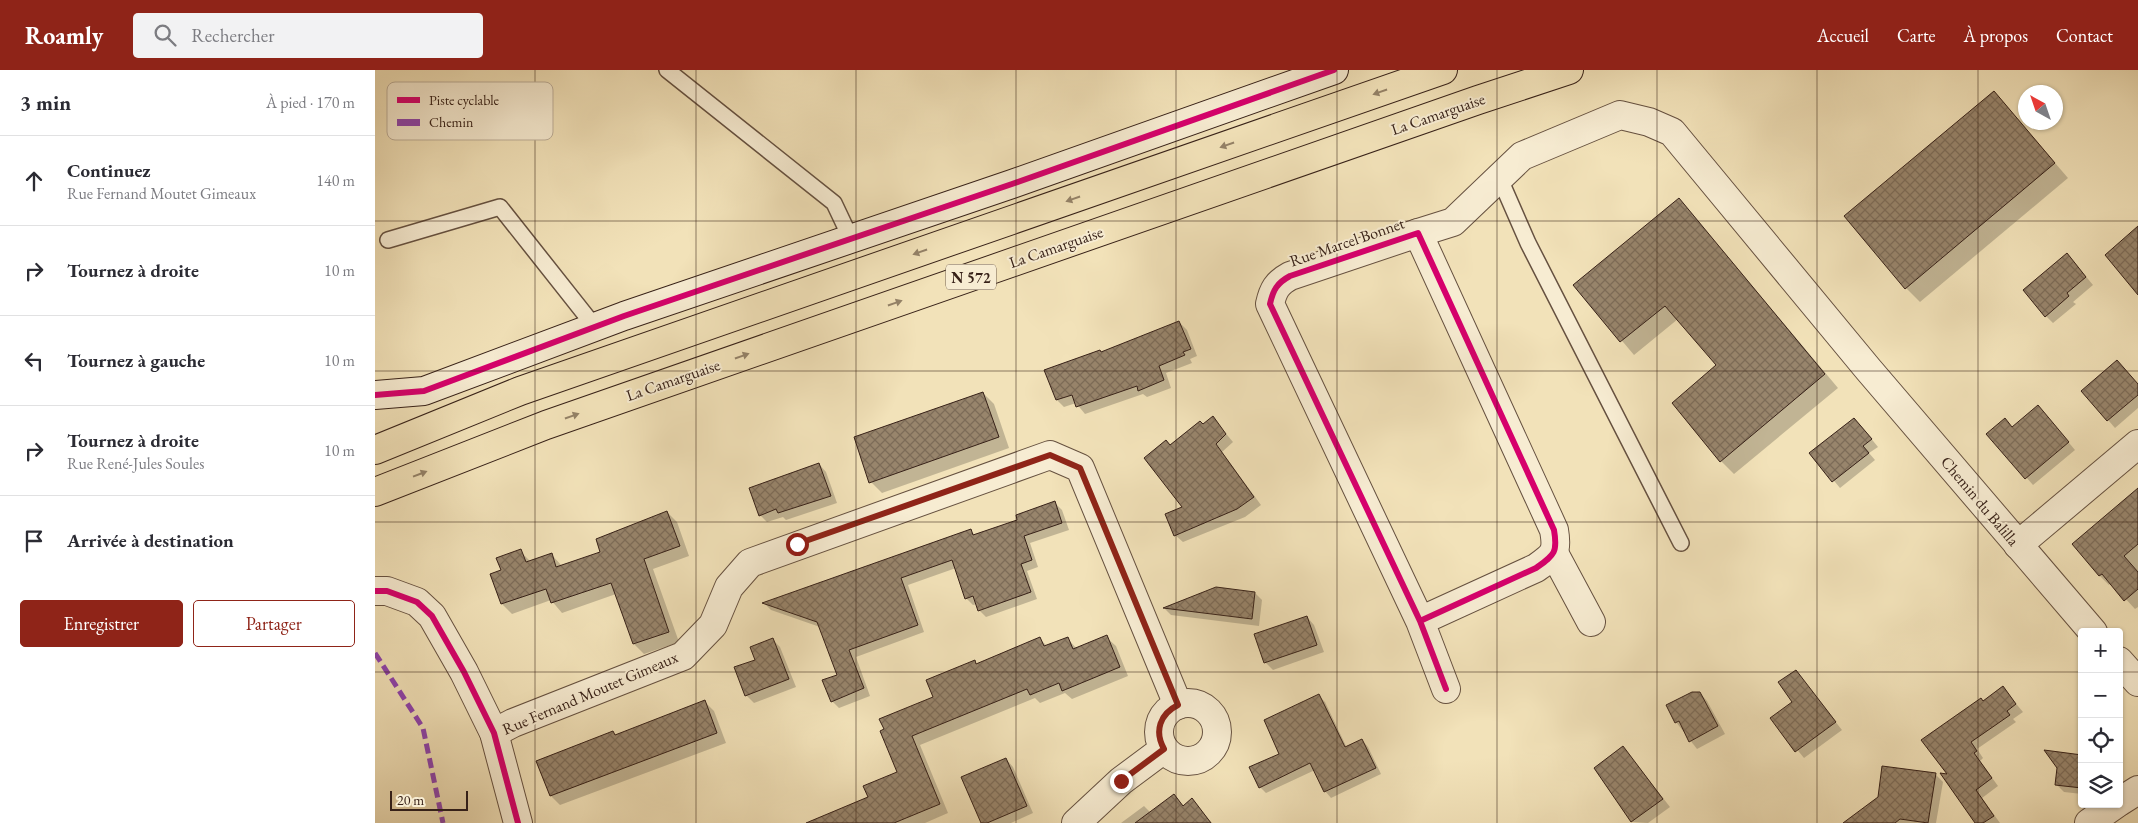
<!DOCTYPE html>
<html lang="fr">
<meta charset="utf-8">
<style>
:root{--surface:#fff;--page:#f2f2f3;--text:#2b2b33;--muted:#7c7c81;--line:#e1e1e2;--accent:#8f2418}
body{margin:0;font-family:"EB Garamond",serif;background:var(--page);color:var(--text)}
.controls{position:absolute;right:15px;bottom:15px;display:grid;overflow:hidden;border-radius:5px;box-shadow:0 1px 4px #0004}
.controls button{width:45px;height:45px;display:grid;place-items:center;padding:0;border:0;border-bottom:1px solid var(--line);background:var(--surface);color:var(--text);font:25px sans-serif}
.compass{position:absolute;left:1643px;top:15px;width:45px;height:45px;border-radius:50%;background:var(--surface);box-shadow:0 1px 4px #0004;rotate:320deg}
.scale{position:absolute;left:15px;bottom:12px;width:78px;box-sizing:border-box;padding-left:5px;border:2px solid #372118;border-top:0;font-size:14px;line-height:18px;white-space:nowrap;color:#372118;-webkit-text-stroke:4px #f7ecd2;paint-order:stroke}
.stop{position:absolute;width:15px;height:15px;margin:-11px;border:4px solid #8f2418;border-radius:50%;background:#fff}
.stop.end{background:#8f2418;border-color:#fff;box-shadow:0 1px 5px #0008}
.list{margin:0;padding:0;list-style:none}
h2{display:flex;justify-content:space-between;align-items:center;height:65px;margin:0;padding:0 20px;font-size:21px}
h2 small{font-size:16px;font-weight:400;color:var(--muted)}
.list li{display:grid;grid-template-columns:32px 1fr auto;gap:15px;align-items:center;box-sizing:border-box;height:90px;padding:0 20px;border-top:1px solid var(--line)}
.list b{display:block;font-size:19px;white-space:nowrap}
.list p{margin:0;font-size:16px;white-space:nowrap;color:var(--muted)}
.list em{font-size:16px;font-style:normal;color:var(--muted)}
.actions{display:flex;gap:10px;padding:15px 20px}
.actions a{flex:1;padding:11px 0;border:1px solid var(--accent);border-radius:5px;text-align:center;font-size:18px;color:var(--accent)}
.actions .main{background:var(--accent);color:#fff}
.icon{flex:none;width:28px;height:28px;fill:none;stroke:currentColor;stroke-width:2;stroke-linecap:round;stroke-linejoin:round}
.map{position:relative;flex:none;width:1763px;height:753px;overflow:hidden}
header{display:flex;align-items:center;gap:30px;box-sizing:border-box;height:70px;padding:0 25px;background:var(--accent);color:#fff}
header strong{font-size:24px}
nav{display:flex;gap:28px;margin-inline-start:auto;font-size:18px}
.search{width:350px;height:45px;background:var(--page);display:flex;align-items:center;gap:12px;box-sizing:border-box;padding:0 18px;border-radius:5px;color:var(--muted);font-size:19px}
main{display:flex}
aside{flex:1;background:var(--surface)}
.map>svg:first-child{display:block}
</style>
<header>
<strong>Roamly</strong>
<div class="search"><svg class="icon" aria-label="search" viewBox="0 0 24 24"><circle cx="10" cy="10" r="6"/><path d="M15 15l6 6"/></svg>Rechercher</div>
<nav><a>Accueil</a><a>Carte</a><a>À propos</a><a>Contact</a></nav>
</header>
<main>
<aside>
<h2>3 min<small>À pied · 170 m</small></h2>
<ul class="list">
<li><svg class="icon" aria-label="ahead" viewBox="0 0 24 24"><path d="M12 20V5M6 11l6-6 6 6"/></svg><div><b>Continuez</b><p>Rue Fernand Moutet Gimeaux</p></div><em>140 m</em></li>
<li><svg class="icon" aria-label="right" viewBox="0 0 24 24"><path d="M7 20v-9h11M14 6l5 5-5 5"/></svg><div><b>Tournez à droite</b></div><em>10 m</em></li>
<li><svg class="icon" aria-label="left" viewBox="0 0 24 24"><path d="M17 20v-9H6M10 6l-5 5 5 5"/></svg><div><b>Tournez à gauche</b></div><em>10 m</em></li>
<li><svg class="icon" aria-label="right" viewBox="0 0 24 24"><path d="M7 20v-9h11M14 6l5 5-5 5"/></svg><div><b>Tournez à droite</b><p>Rue René-Jules Soules</p></div><em>10 m</em></li>
<li><svg class="icon" aria-label="arrive" viewBox="0 0 24 24"><path d="M6 21V4h12l-3 4 3 4H6"/></svg><div><b>Arrivée à destination</b></div></li>
</ul>
<div class="actions"><a class="main">Enregistrer</a><a>Partager</a></div>
</aside>
<div class="map">
<svg width="1763" height="753" viewBox="0 0 1763 753">
<defs>
<pattern id="building-cross-hatch" width="8" height="8" patternUnits="userSpaceOnUse" patternTransform="scale(1.25)"><rect width="8" height="8" fill="#98856c"/><path d="M0 0l8 8M0 8l8-8" fill="none" stroke="#7d6c58"/></pattern>
</defs>
<rect width="100%" height="100%" fill="#f2e2b9"/>
<filter id="stains"><feTurbulence type="fractalNoise" baseFrequency=".004" numOctaves="4"/><feColorMatrix values="0 0 0 0 .2 0 0 0 0 .09 0 0 0 0 .02 0 0 0 .5 -.17"/></filter>
<radialGradient id="worn" r=".72"><stop offset=".6" stop-color="#630" stop-opacity="0"/><stop offset="1" stop-color="#630" stop-opacity=".3"/></radialGradient>
<g fill="#0003">
<polygon points="1619,22 1693,108 1545,232 1531,218"/>
<polygon points="1316,143 1463,318 1359,404 1346,391 1343,295 1303,249 1259,285 1200,215"/>
<polygon points="1699,192 1718,215 1698,232 1701,234 1678,253 1671,246"/>
<polygon points="804,252 812,260 822,286 815,289 817,293 791,303 796,318 772,327 768,324 710,344 701,333 689,337 682,330 727,283"/>
<polygon points="1742,291 1763,315 1763,338 1740,358 1708,321"/>
<polygon points="608,323 619,334 634,378 507,423 496,412"/>
<polygon points="1670,344 1700,380 1658,415 1613,364 1638,359"/>
<polygon points="838,348 858,372 847,382 886,435 870,447 808,472 800,465 809,437 828,356"/>
<polygon points="1486,356 1503,377 1494,383 1500,390 1465,418 1436,383"/>
<polygon points="444,394 451,402 462,433 411,450 408,447 392,452 385,445"/>
<polygon points="1763,420 1763,537 1760,539 1736,513 1734,515 1725,506 1699,474"/>
<polygon points="680,433 687,440 694,460 655,473 663,497 652,501 662,529 611,547 604,540 602,534 598,535 591,528 581,498 533,515 549,562 481,587 495,626 464,638 457,631 463,606 445,557 396,540 390,534 596,461 601,466 644,451"/>
<polygon points="292,442 302,452 314,486 278,499 304,572 269,584 259,574 241,524 187,543 176,530 137,544 127,534 117,504 127,501 145,481 155,491 176,484 187,496 227,483"/>
<polygon points="841,518 880,523 887,530 884,556 796,545 790,539"/>
<polygon points="932,547 939,555 949,582 898,600 890,592"/>
<polygon points="731,567 741,576 753,606 697,629 690,623 665,633 660,628 545,675 573,743 550,753 435,753 494,727 524,702 507,661 560,627 599,592 602,595 665,569 672,576 692,568 702,579"/>
<polygon points="398,570 405,577 421,617 379,633 371,625 381,590"/>
<polygon points="1421,602 1467,660 1429,688 1397,649 1419,633"/>
<polygon points="1628,618 1648,642 1638,649 1641,652 1602,679 1608,688 1605,691 1623,716 1607,728 1625,753 1602,753 1574,706 1608,632"/>
<polygon points="1325,623 1332,631 1350,664 1322,679 1301,652"/>
<polygon points="944,626 950,632 972,678 987,670 993,677 1006,704 956,728 950,721 940,700 891,723 885,717"/>
<polygon points="330,632 339,641 351,673 185,735 176,726 163,692 238,663 241,666"/>
<polygon points="1248,677 1295,737 1273,753 1257,752 1220,698"/>
<polygon points="1707,687 1707,724 1689,722 1681,714"/>
<polygon points="631,689 638,697 658,743 636,753 607,753"/>
<polygon points="1560,704 1568,712 1561,753 1470,753"/>
<polygon points="799,726 809,736 817,730 837,753 746,753 769,736 776,743"/>
</g>
<g fill="url(#building-cross-hatch)" stroke="#372118">
<polygon points="1619,21 1680,93 1530,219 1469,146"/>
<polygon points="1304,128 1450,304 1345,392 1297,333 1341,295 1290,236 1245,272 1198,215"/>
<polygon points="1763,156 1763,225 1730,185"/>
<polygon points="1692,183 1711,207 1692,223 1694,226 1670,247 1648,220"/>
<polygon points="804,251 816,279 808,282 810,285 784,296 789,310 763,321 762,316 701,337 697,325 681,330 669,300 725,280 726,282"/>
<polygon points="1742,290 1763,314 1763,325 1732,351 1706,321"/>
<polygon points="608,322 624,367 494,413 479,367"/>
<polygon points="1663,335 1694,372 1650,409 1611,364 1630,348 1637,357"/>
<polygon points="838,346 851,364 841,374 879,427 862,439 799,466 790,444 807,437 769,388 791,370 795,375 825,351 828,354"/>
<polygon points="1479,348 1497,369 1488,376 1494,383 1457,412 1434,383"/>
<polygon points="444,393 456,426 403,443 401,439 384,446 374,418"/>
<polygon points="1763,418 1763,474 1749,486 1763,502 1763,519 1749,531 1727,504 1724,506 1697,474"/>
<polygon points="680,431 687,453 649,466 657,490 646,494 656,522 603,541 598,526 590,529 577,490 526,508 543,555 474,580 489,618 456,632 447,610 462,605 442,552 387,533 596,459 598,465 642,450 641,445"/>
<polygon points="292,441 305,476 269,489 294,562 258,574 236,513 176,533 171,519 126,534 115,504 126,500 121,488 146,479 151,492 177,483 181,497 225,482 221,469"/>
<polygon points="841,517 880,522 877,549 788,538"/>
<polygon points="932,546 942,575 889,593 879,564"/>
<polygon points="732,565 745,597 687,621 684,613 655,625 652,619 537,666 565,734 519,753 431,753 493,727 488,716 522,702 505,661 509,659 504,649 558,627 551,610 600,590 601,594 665,567 669,576 693,567 698,579"/>
<polygon points="398,568 414,609 370,626 359,597 380,590 375,577"/>
<polygon points="1421,600 1461,652 1420,682 1395,648 1417,632 1403,612"/>
<polygon points="1628,616 1641,634 1632,641 1635,645 1596,672 1602,681 1599,683 1617,708 1601,720 1619,746 1608,753 1600,753 1565,703 1572,704 1546,670 1606,628 1608,631"/>
<polygon points="1317,622 1325,622 1343,656 1314,672 1304,651 1300,653 1291,635"/>
<polygon points="944,624 970,677 987,669 1001,698 949,722 935,693 884,718 874,697 904,684 889,650"/>
<polygon points="330,630 342,663 175,726 161,691 238,661 240,665"/>
<polygon points="1248,676 1288,729 1256,752 1219,698"/>
<polygon points="1669,680 1707,685 1707,718 1680,715 1682,698"/>
<polygon points="631,688 652,736 612,753 606,753 586,707"/>
<polygon points="1507,696 1561,703 1553,753 1525,749 1520,753 1468,753 1503,727"/>
<polygon points="799,724 808,736 817,728 836,753 760,753"/>
</g>
<g fill="none" stroke-linecap="round" stroke-linejoin="round">
<defs>
<g id="lane">
<polyline points="292,0 459,133 476,169"/>
<polyline points="1125,109 1153,173 1306,473"/>
<polyline points="13,170 125,137 220,257"/>
</g>
<g id="street">
<polyline points="1043,163 1078,152 1147,86 1245,45 1274,52 1297,62 1493,299 1718,562"/>
<polyline points="1643,475 1763,374"/>
<polyline points="1179,483 1216,552"/>
<polyline points="0,521 12,521 42,532 57,546 89,602 119,663 143,753"/>
<path d="M1045,551L1161,498C1179,485 1183,483 1179,460L1043,163L915,206C902,213 898,220 895,234L1045,551L1071,619"/>
<polyline points="1744,591 1763,612"/>
<circle cx="813" cy="662" r="29"/>
<polyline points="119,663 138,653 308,586 338,555 354,517 375,493 675,385 705,398 803,635"/>
<polyline points="1744,732 1763,720"/>
<polyline points="701,753 746,711 789,679"/>
<polyline points="1714,753 1741,734"/>
</g>
<polyline id="secondary" points="0,325 49,321 249,246 637,114 959,0"/>
<g id="highway">
<polyline points="0,380 145,321 1068,0"/>
<polyline points="0,422 171,355 1103,30 1194,0"/>
</g>
</defs>
<use href="#lane" stroke="#665140" stroke-width="18"/>
<use href="#street" stroke="#665140" stroke-width="30"/>
<use href="#secondary" stroke="#372118" stroke-width="30"/>
<use href="#highway" stroke="#372118" stroke-width="30"/>
<use href="#lane" stroke="#f7ecd2" stroke-width="15"/>
<use href="#street" stroke="#f7ecd2" stroke-width="28"/>
<use href="#secondary" stroke="#f7ecd2" stroke-width="28"/>
<use href="#highway" stroke="#f2e2b9" stroke-width="28"/>
<polyline stroke="#8e44ad" stroke-width="5" stroke-dasharray="10 5" stroke-linecap="butt" points="0,583 48,658 68,753"/>
<defs>
<g id="cycleway">
<polyline points="0,325 49,321 249,246 637,114 959,0"/>
<polyline points="0,521 12,521 42,532 57,546 89,602 119,663 143,753"/>
<path d="M1045,551L1161,498C1179,485 1183,483 1179,460L1043,163L915,206C902,213 898,220 895,234L1045,551L1071,619"/>
</g>
</defs>
<use href="#cycleway" stroke="#f7ecd2" stroke-width="9"/>
<use href="#cycleway" stroke="#d6006c" stroke-width="6"/>
</g>
<defs><path id="oneway-solid" d="M-6-.8H1V-3.2L6.5 0L1 3.2V.8H-6Z" transform="scale(1.25)"/></defs>
<g fill="#948268">
<use href="#oneway-solid" transform="translate(1005 22) rotate(161)"/>
<use href="#oneway-solid" transform="translate(852 75) rotate(161)"/>
<use href="#oneway-solid" transform="translate(698 129) rotate(161)"/>
<use href="#oneway-solid" transform="translate(545 182) rotate(161)"/>
<use href="#oneway-solid" transform="translate(520 233) rotate(-19)"/>
<use href="#oneway-solid" transform="translate(367 286) rotate(-19)"/>
<use href="#oneway-solid" transform="translate(197 346) rotate(-19)"/>
<use href="#oneway-solid" transform="translate(45 404) rotate(-21)"/>
</g>
<g fill="none" stroke-linecap="round" stroke-linejoin="round">
<path stroke="#8f2418" stroke-width="6" d="M422,474L675,385L705,398L803,635C785,644 779,661 789,679L746,711"/>
</g>
<path fill="none" stroke="#372118" stroke-width="1" stroke-opacity="0.55" d="M160,0V753M321,0V753M481,0V753M641,0V753M801,0V753M962,0V753M1122,0V753M1282,0V753M1442,0V753M1603,0V753M0,151H1763M0,301H1763M0,452H1763M0,602H1707M1744,602H1763"/>
<g text-anchor="middle" dominant-baseline="central" stroke-width="4" stroke-linejoin="round" paint-order="stroke">
<rect fill="#f7ecd2" stroke="#715e50" stroke-width="1" x="571" y="194.5" width="50" height="25" rx="4"/>
<g font-size="15" font-weight="bold" fill="#372118">
<text x="596" y="207">N 572</text>
</g>
<g font-size="16" fill="#372118" stroke="#f7ecd2">
<text transform="translate(1063 44) rotate(-19)">La Camarguaise</text>
<text transform="translate(972 172) rotate(-19)">Rue Marcel Bonnet</text>
<text transform="translate(681 177) rotate(-19)">La Camarguaise</text>
<text transform="translate(298 310) rotate(-19)">La Camarguaise</text>
<text transform="translate(1605 431) rotate(50)">Chemin du Balilla</text>
<text transform="translate(215 623) rotate(-23)">Rue Fernand Moutet Gimeaux</text>
</g>
</g>
<rect x="12" y="12" width="166" height="58" rx="8" fill="#f7ecd2" stroke="#bdaf9a" stroke-width="1"/>
<rect x="22" y="27" width="23" height="6" fill="#d6006c"/>
<rect x="22" y="49" width="23" height="7" fill="#8e44ad"/>
<g font-size="14" fill="#372118">
<text x="54" y="35">Piste cyclable</text>
<text x="54" y="57">Chemin</text>
</g>
<rect width="100%" height="100%" filter="url(#stains)"/>
<rect width="100%" height="100%" fill="url(#worn)"/>
</svg>
<div class="controls">
<button>+</button>
<button>−</button>
<button><svg class="icon" aria-label="locate" viewBox="0 0 24 24"><circle cx="12" cy="12" r="6"/><path d="M12 2v4M12 18v4M2 12h4M18 12h4"/></svg></button>
<button><svg class="icon" aria-label="layers" viewBox="0 0 24 24"><path d="M12 4l9 5-9 5-9-5zM3 14l9 5 9-5"/></svg></button>
</div>
<svg class="compass" viewBox="-18 -18 36 36"><path d="M0-13l5 13h-10z" fill="#e53935"/><path d="M0 13l5-13h-10z" fill="#7c7c81"/></svg>
<div class="scale">20 m</div>
<div class="stop" style="left:422px;top:474px"></div>
<div class="stop end" style="left:746px;top:711px"></div>
</div>
</main>
